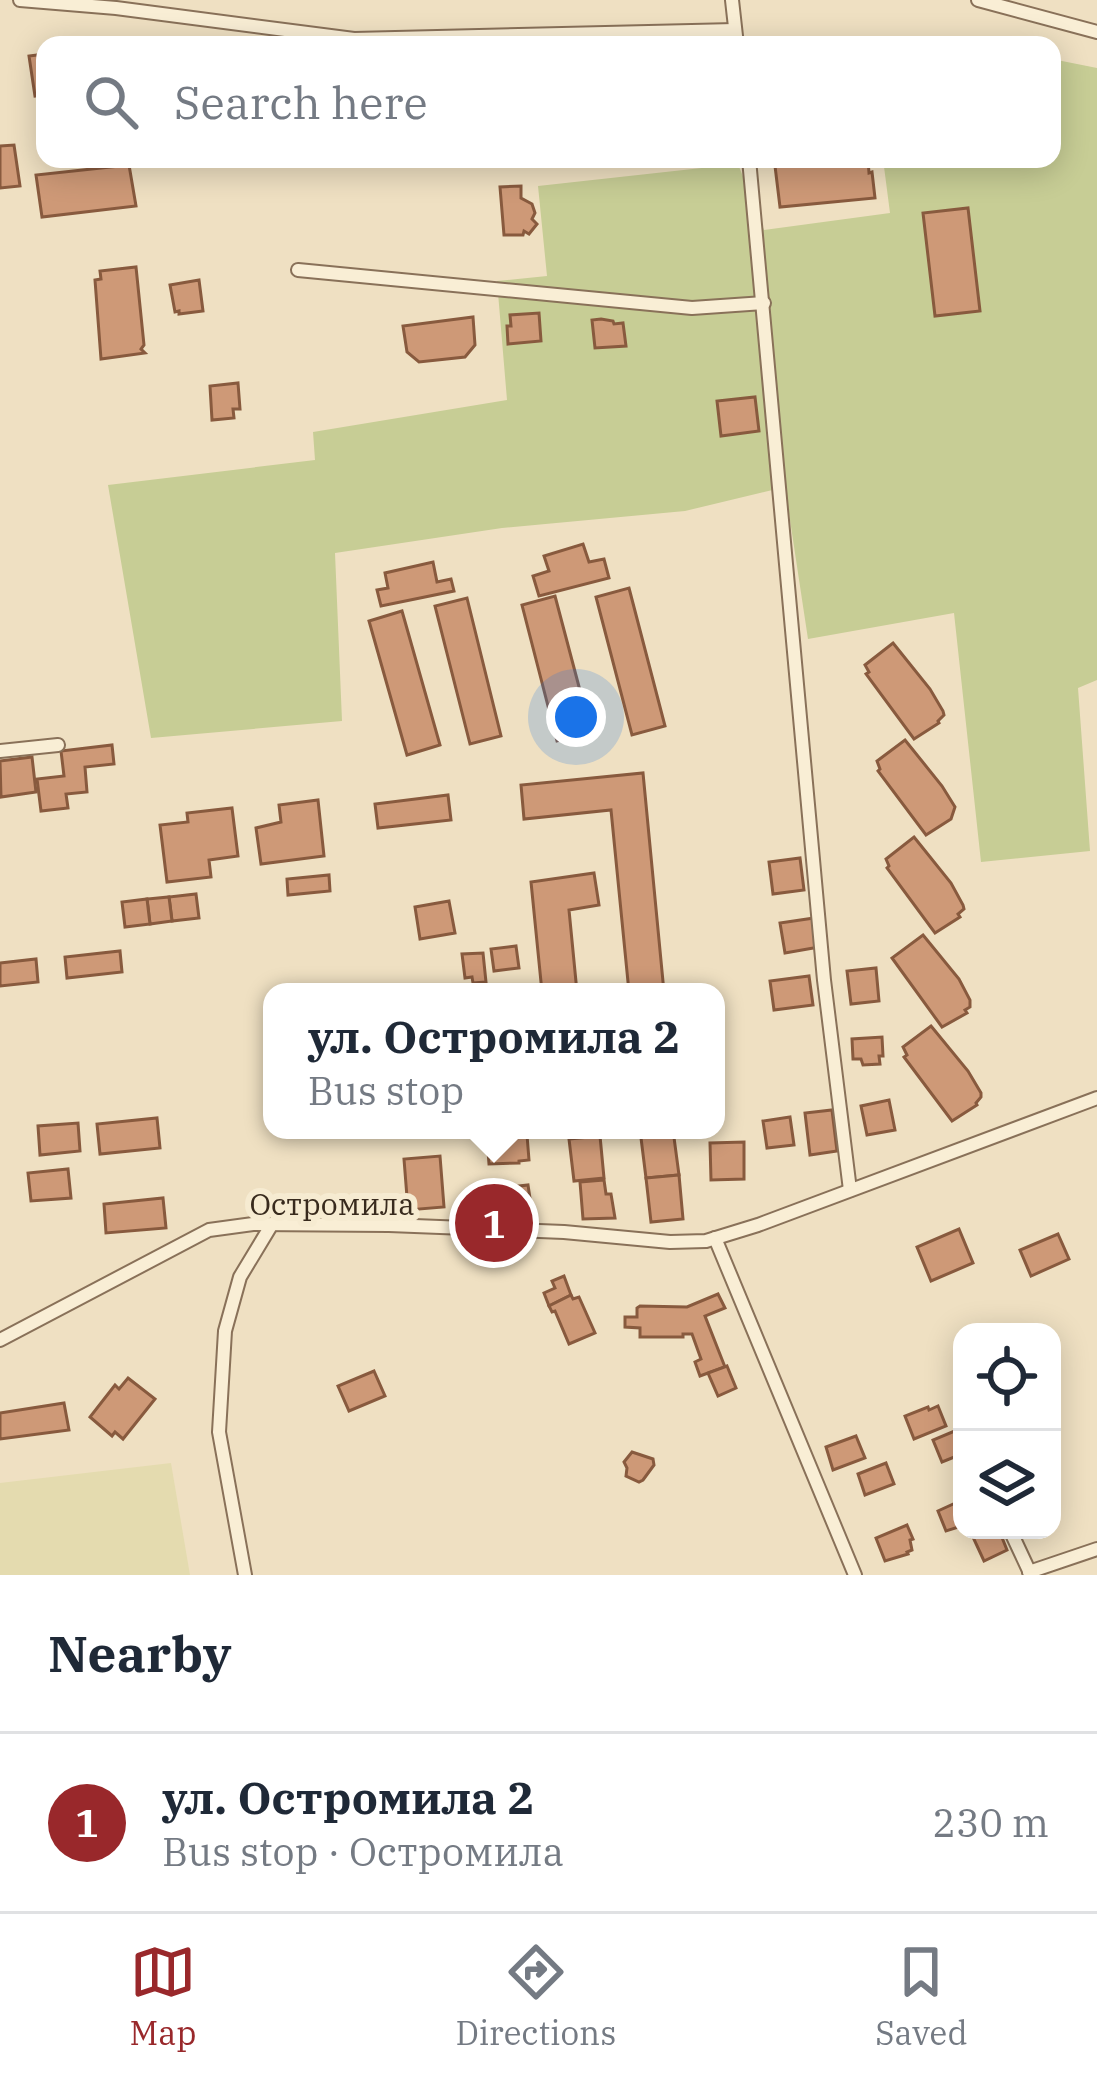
<!DOCTYPE html>
<meta charset="utf-8">
<style>
:root{--surface:#fff;--page:#f6f6f7;--text:#1f2937;--muted:#747a83;--line:#e0e1e3;--accent:#99282b}
body{margin:0;font-family:"IBM Plex Serif",serif;background:var(--page);color:var(--text)}
.controls{position:absolute;right:36px;bottom:36px;display:grid;overflow:hidden;border-radius:24px;box-shadow:0 6px 30px #0003}
.controls button{width:108px;height:108px;display:grid;place-items:center;padding:0;border:0;border-bottom:3px solid var(--line);background:var(--surface);color:var(--text);font:60px sans-serif}
.you{position:absolute;left:576px;top:717px;width:42px;height:42px;margin:-30px;border:9px solid #fff;border-radius:50%;background:#1a73e8;box-shadow:0 0 0 18px #1a73e833}
.badge{display:grid;place-items:center;width:78px;height:78px;border-radius:50%;background:var(--accent);color:#fff;font-size:39px;font-weight:700}
.pin{position:absolute;translate:-50% -50%;border:6px solid #fff;box-shadow:0 3px 12px #0006}
.popup{position:absolute;left:263px;top:983px;width:462px;height:156px;box-sizing:border-box;display:grid;place-content:center;border-radius:24px;background:var(--surface);filter:drop-shadow(0 3px 9px #0005);font-size:39px;white-space:nowrap;color:var(--muted)}
.popup b{font-size:45px;color:var(--text)}
.popup::after{content:'';position:absolute;left:50%;top:100%;margin-left:-24px;border:24px solid transparent;border-top-color:var(--surface)}
.list{margin:0;padding:0;list-style:none}
h2{display:flex;justify-content:space-between;align-items:center;height:156px;margin:0;padding:0 48px;font-size:51px}
h2 small{font-size:39px;font-weight:400;color:var(--muted)}
.list li{display:grid;grid-template-columns:78px 1fr auto;gap:36px;align-items:center;box-sizing:border-box;height:180px;padding:0 48px;border-top:3px solid var(--line)}
.list b{display:block;font-size:45px;white-space:nowrap}
.list p{margin:0;font-size:39px;white-space:nowrap;color:var(--muted)}
.list em{font-size:39px;font-style:normal;color:var(--muted)}
.icon{flex:none;width:66px;height:66px;fill:none;stroke:currentColor;stroke-width:2;stroke-linecap:round;stroke-linejoin:round}
.map{position:relative;flex:none;width:1097px;height:1575px;overflow:hidden}
.search{position:absolute;background:var(--surface);box-shadow:0 6px 30px #0003;left:36px;right:36px;top:36px;height:132px;display:flex;align-items:center;gap:30px;box-sizing:border-box;padding:0 42px;border-radius:24px;color:var(--muted);font-size:45px}
.sheet{height:336px;background:var(--surface)}
nav{display:flex;justify-content:space-around;align-items:center;box-sizing:border-box;height:168px;border-top:3px solid var(--line);background:var(--surface);font-size:33px;color:var(--muted)}
nav a{display:grid;justify-items:center;gap:6px}
nav .on{color:var(--accent)}
.map>svg:first-child{display:block}
</style>
<div class="map">
<svg width="1097" height="1575" viewBox="0 0 1097 1575">
<rect width="100%" height="100%" fill="#efe0c2"/>
<polygon fill="#e4dbaf" points="171,1463 190,1575 0,1575 0,1483"/>
<polygon fill="#c7cd95" points="1052,59 1097,68 1097,680 1078,688 1090,851 981,862 954,613 808,639 785,487 685,511 502,528 335,553 342,721 151,738 108,485 315,460 313,432 507,400 497,281 547,276 538,186 738,164 764,230 890,213 883,159 1052,159"/>
<g fill="#ce9977" stroke="#885a3e" stroke-width="3">
<polygon points="45,54 45,95 35,96 29,56"/>
<polygon points="14,145 20,186 0,188 0,146"/>
<polygon points="868,159 869,173 872,172 875,198 780,207 775,166 832,159"/>
<polygon points="129,165 136,206 42,217 36,175"/>
<polygon points="521,186 521,198 532,204 535,213 532,219 537,224 529,234 524,231 523,235 504,235 500,187"/>
<polygon points="968,208 980,311 935,316 923,213"/>
<polygon points="136,267 144,345 141,349 145,353 101,359 95,280 101,279 100,271"/>
<polygon points="199,280 203,311 179,314 179,311 175,312 170,285"/>
<polygon points="539,313 541,341 508,344 507,326 511,326 510,315"/>
<polygon points="473,317 475,345 465,357 419,362 407,352 403,326"/>
<polygon points="601,319 613,321 614,324 623,323 626,346 595,348 592,320"/>
<polygon points="238,383 240,409 233,409 234,418 212,420 210,386"/>
<polygon points="755,397 759,431 721,436 717,401"/>
<polygon points="583,544 589,562 604,559 609,578 539,596 533,576 549,571 544,556"/>
<polygon points="433,562 437,582 451,579 454,591 381,606 377,590 388,588 385,573"/>
<polygon points="629,588 665,726 632,735 596,597"/>
<polygon points="555,596 591,732 557,741 522,605"/>
<polygon points="467,598 501,736 470,744 435,606"/>
<polygon points="402,611 440,745 407,755 369,621"/>
<polygon points="893,643 930,689 943,711 944,715 938,721 939,723 914,739 866,674 869,672 865,665"/>
<polygon points="905,740 942,786 955,807 951,819 926,835 878,771 880,769 877,761"/>
<polygon points="112,745 114,764 85,767 87,792 66,794 68,808 41,811 37,779 64,776 61,751"/>
<polygon points="32,757 36,792 1,797 0,761"/>
<polygon points="643,773 664,992 629,992 611,810 524,819 521,785"/>
<polygon points="448,795 451,820 378,828 375,804"/>
<polygon points="318,800 324,856 261,864 256,828 281,822 279,805"/>
<polygon points="232,808 238,856 209,860 211,877 167,882 160,825 188,822 187,813"/>
<polygon points="914,837 951,883 963,905 964,909 958,914 960,917 935,933 887,868 889,866 886,859"/>
<polygon points="800,858 804,890 773,894 769,862"/>
<polygon points="594,873 599,905 569,910 577,992 542,992 531,882"/>
<polygon points="329,875 330,891 288,895 287,879"/>
<polygon points="196,894 199,918 172,921 169,897"/>
<polygon points="169,897 172,921 150,924 147,899"/>
<polygon points="147,899 150,924 125,927 122,902"/>
<polygon points="449,901 455,933 420,939 415,907"/>
<polygon points="814,918 819,947 785,953 780,923"/>
<polygon points="923,935 959,979 970,1000 970,1007 965,1010 967,1013 942,1027 892,958"/>
<polygon points="516,946 519,968 494,971 491,949"/>
<polygon points="120,951 122,972 67,978 65,957"/>
<polygon points="483,953 486,982 473,983 472,977 465,978 462,954"/>
<polygon points="36,959 38,982 0,986 0,963"/>
<polygon points="876,968 879,1001 851,1004 847,971"/>
<polygon points="809,976 813,1005 774,1010 770,981"/>
<polygon points="931,1026 968,1071 981,1093 981,1097 976,1103 977,1105 952,1121 904,1057 907,1055 903,1047"/>
<polygon points="882,1037 883,1056 879,1056 880,1064 863,1065 861,1059 853,1059 852,1039"/>
<polygon points="889,1100 895,1130 867,1135 861,1106"/>
<polygon points="832,1110 837,1151 810,1155 805,1113"/>
<polygon points="790,1117 794,1145 767,1148 763,1121"/>
<polygon points="157,1118 160,1148 100,1154 97,1124"/>
<polygon points="78,1123 80,1151 40,1155 38,1126"/>
<polygon points="640,1130 673,1130 679,1175 646,1178"/>
<polygon points="527,1135 529,1160 519,1161 519,1163 489,1164 487,1138"/>
<polygon points="600,1136 604,1178 574,1181 569,1139"/>
<polygon points="744,1142 744,1179 711,1180 710,1143"/>
<polygon points="440,1156 444,1207 408,1210 404,1159"/>
<polygon points="68,1169 71,1198 31,1201 28,1173"/>
<polygon points="679,1175 683,1219 651,1222 646,1178"/>
<polygon points="604,1180 606,1194 611,1194 615,1218 583,1219 580,1182"/>
<polygon points="528,1185 531,1205 521,1206 521,1210 491,1210 490,1203 487,1203 486,1190"/>
<polygon points="163,1198 166,1228 106,1233 104,1204"/>
<polygon points="959,1229 973,1263 931,1281 917,1247"/>
<polygon points="1058,1234 1069,1259 1031,1276 1020,1250"/>
<polygon points="564,1276 571,1295 549,1306 544,1293 555,1288 552,1281"/>
<polygon points="718,1294 725,1308 705,1316 725,1367 708,1373 700,1376 695,1362 701,1359 692,1334 683,1334 683,1337 640,1337 640,1328 625,1327 625,1317 637,1317 637,1308 640,1306 687,1307"/>
<polygon points="571,1295 573,1299 579,1297 595,1333 569,1344 555,1311 552,1312 549,1306"/>
<polygon points="727,1366 736,1388 718,1396 708,1373"/>
<polygon points="374,1371 385,1396 349,1411 338,1386"/>
<polygon points="128,1378 155,1399 123,1439 115,1432 112,1436 90,1417 115,1385 119,1389"/>
<polygon points="64,1403 69,1430 0,1439 0,1413"/>
<polygon points="938,1406 946,1426 914,1439 905,1416 928,1407 929,1410"/>
<polygon points="957,1430 962,1442 962,1454 942,1462 933,1440"/>
<polygon points="856,1436 865,1458 833,1470 826,1447"/>
<polygon points="632,1452 653,1459 654,1465 643,1480 639,1482 626,1476 627,1468 624,1462"/>
<polygon points="886,1463 894,1484 865,1495 858,1474"/>
<polygon points="962,1500 962,1526 946,1531 938,1511"/>
<polygon points="907,1525 913,1539 910,1540 912,1550 907,1552 908,1554 885,1561 876,1538"/>
<polygon points="984,1530 999,1530 1007,1550 984,1561 972,1535"/>
</g>
<g fill="none" stroke-linecap="round" stroke-linejoin="round">
<defs>
<g id="street">
<polyline points="20,0 116,8 354,39 735,30"/>
<polyline points="732,0 737,45"/>
<polyline points="978,0 1097,32"/>
<polyline points="749,159 824,980 850,1190"/>
<polyline points="298,270 692,308 764,303"/>
<polyline points="0,751 58,745"/>
<polyline points="715,1238 855,1575"/>
<polyline points="0,1340 209,1230 253,1224 389,1225 564,1232 670,1242 706,1241 758,1225 1097,1098"/>
<polyline points="1010,1530 1031,1575"/>
<polyline points="1029,1572 1097,1549"/>
<polyline points="245,1575 219,1432 225,1331 240,1277 272,1224"/>
</g>
</defs>
<use href="#street" stroke="#897159" stroke-width="16"/>
<use href="#street" stroke="#f9eed5" stroke-width="12"/>
</g>
<g text-anchor="middle" dominant-baseline="central" stroke-width="12" stroke-linejoin="round" paint-order="stroke">
<g font-size="30" fill="#382a1d" stroke="#f6ebd1">
<text x="332" y="1203">Остромила</text>
</g>
</g>
</svg>
<div class="controls">
<button><svg class="icon" aria-label="locate" viewBox="0 0 24 24"><circle cx="12" cy="12" r="6"/><path d="M12 2v4M12 18v4M2 12h4M18 12h4"/></svg></button>
<button><svg class="icon" aria-label="layers" viewBox="0 0 24 24"><path d="M12 4l9 5-9 5-9-5zM3 14l9 5 9-5"/></svg></button>
</div>
<div class="you"></div>
<div class="pin badge" style="left:494px;top:1223px">1</div>
<div class="popup"><b>ул. Остромила 2</b>Bus stop</div>
<div class="search"><svg class="icon" aria-label="search" viewBox="0 0 24 24"><circle cx="10" cy="10" r="6"/><path d="M15 15l6 6"/></svg>Search here</div>
</div>
<section class="sheet">
<h2>Nearby<small></small></h2>
<ul class="list">
<li><span class="badge">1</span><div><b>ул. Остромила 2</b><p>Bus stop · Остромила</p></div><em>230 m</em></li>
</ul>
</section>
<nav>
<a class="on"><svg class="icon" aria-label="map" viewBox="0 0 24 24"><path d="M3 6l6-2 6 2 6-2v14l-6 2-6-2-6 2zM9 4v14M15 6v14"/></svg>Map</a>
<a><svg class="icon" aria-label="directions" viewBox="0 0 24 24"><path d="M12 3l9 9-9 9-9-9zM9 14v-3h6M13 9l2 2-2 2"/></svg>Directions</a>
<a><svg class="icon" aria-label="saved" viewBox="0 0 24 24"><path d="M7 4h10v16l-5-4-5 4z"/></svg>Saved</a>
</nav>
